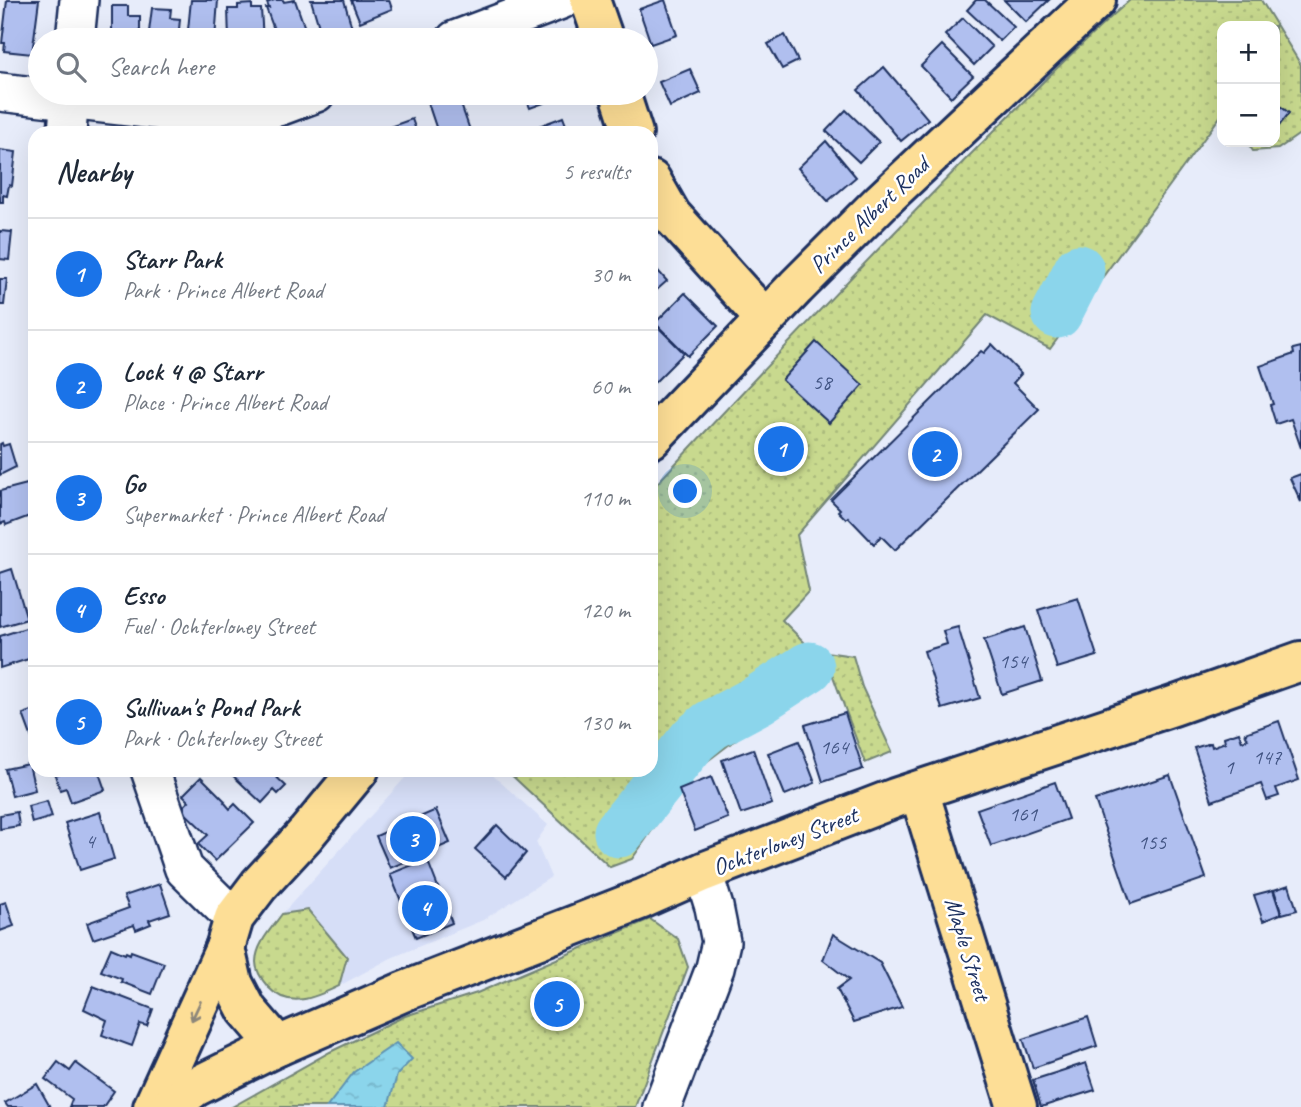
<!DOCTYPE html>
<meta charset="utf-8">
<style>
:root{--surface:#fff;--page:#f2f2f3;--text:#1f2937;--muted:#747a83;--line:#e0e1e3;--accent:#1a73e8}
body{margin:0;font-family:Caveat,sans-serif;background:var(--page);color:var(--text)}
.controls{position:absolute;right:21px;top:21px;display:grid;overflow:hidden;border-radius:14px;box-shadow:0 7px 28px #0002}
.controls button{width:63px;height:63px;display:grid;place-items:center;padding:0;border:0;border-bottom:2px solid var(--line);background:var(--surface);color:var(--text);font:35px sans-serif}
.you{position:absolute;left:686px;top:492px;width:24px;height:24px;margin:-18px;border:5px solid #fff;border-radius:50%;background:#1a73e8;box-shadow:0 0 0 10px #1a73e833}
.badge{display:grid;place-items:center;width:46px;height:46px;border-radius:50%;background:var(--accent);color:#fff;font-size:23px;font-weight:700}
.pin{position:absolute;translate:-50% -50%;border:4px solid #fff;box-shadow:0 2px 7px #0006}
.list{margin:0;padding:0;list-style:none}
h2{display:flex;justify-content:space-between;align-items:center;height:91px;margin:0;padding:0 28px;font-size:30px}
h2 small{font-size:23px;font-weight:400;color:var(--muted)}
.list li{display:grid;grid-template-columns:46px 1fr auto;gap:21px;align-items:center;box-sizing:border-box;height:112px;padding:0 28px;border-top:2px solid var(--line)}
.list b{display:block;font-size:26px;white-space:nowrap}
.list p{margin:0;font-size:23px;white-space:nowrap;color:var(--muted)}
.list em{font-size:23px;font-style:normal;color:var(--muted)}
.icon{flex:none;width:38px;height:38px;fill:none;stroke:currentColor;stroke-width:2;stroke-linecap:round;stroke-linejoin:round}
.map{position:relative;flex:none;width:1301px;height:1107px;overflow:hidden}
.search{position:absolute;background:var(--surface);box-shadow:0 7px 28px #0002;left:28px;top:28px;width:630px;height:77px;display:flex;align-items:center;gap:18px;box-sizing:border-box;padding:0 24px;border-radius:38px;color:var(--muted);font-size:26px}
.panel{position:absolute;background:var(--surface);box-shadow:0 7px 28px #0002;left:28px;top:126px;width:630px;height:651px;border-radius:21px}
.map>svg:first-child{display:block}
</style>
<div class="map">
<svg width="1301" height="1107" viewBox="0 0 1301 1107">
<defs>
<pattern id="park-dots" width="8" height="8" patternUnits="userSpaceOnUse" patternTransform="scale(1.75)"><rect width="8" height="8" fill="#c8d98e"/><path d="M2 2h.1M6 6h.1" fill="none" stroke="#abbb7d" stroke-width="1.8" stroke-linecap="round"/></pattern>
<pattern id="water-ripples" width="26" height="14" patternUnits="userSpaceOnUse" patternTransform="scale(1.75)"><rect width="26" height="14" fill="#8bd5eb"/><path d="M2 4q2-2 4 0t4 0M15 11q2-2 4 0t4 0" fill="none" stroke="#77b7cc"/></pattern>
</defs>
<rect width="100%" height="100%" fill="#e7ecfa"/>
<filter id="ink" filterUnits="userSpaceOnUse"><feTurbulence type="fractalNoise" baseFrequency=".0143" numOctaves="2"/><feDisplacementMap in="SourceGraphic" scale="14" xChannelSelector="R" yChannelSelector="G"/><feConvolveMatrix kernelMatrix="1 2 1 2 8 2 1 2 1" color-interpolation-filters="sRGB"/></filter>
<g filter="url(#ink)">
<polygon fill="#d6def7" points="412,770 487,770 548,825 536,842 551,877 483,920 391,958 339,986 347,964 347,957 308,910 282,914"/>
<g fill="url(#park-dots)" stroke="#728476" stroke-width="2">
<path d="M1130,0H1261L1301,65V133L1278,149L1253,151L1247,142H1275V26H1222V114L1050,349L987,315L797,535L809,591L782,620L812,650L853,656L862,687L892,752L865,763L830,668L693,772L632,859L610,867L506,770H651V490C755,378 859,268 966,159C1020,105 1073,50 1130,0Z"/>
<path d="M308,910L347,957L339,986C316,997 289,1010 268,987C262,980 256,971 256,962C256,944 272,928 282,914Z"/>
<polygon points="650,919 678,939 688,967 635,1107 232,1107 330,1052 405,1016 477,993"/>
</g>
<polygon fill="url(#water-ripples)" stroke="#5e93b3" stroke-width="2" points="396,1043 412,1059 397,1075 388,1107 327,1107 354,1072"/>
<g fill="none" stroke-linecap="round" stroke-linejoin="round">
<g stroke="#8bd5eb" stroke-width="51">
<polyline points="1057,313 1079,270"/>
<polyline points="619,832 694,739 711,725 758,700 809,667"/>
</g>
</g>
<g fill="#b0bfef" stroke="#1b2f5e" stroke-width="2">
<polygon points="7,0 39,0 32,54 4,51 5,43 2,43"/>
<polygon points="191,0 218,0 215,40 187,40"/>
<polygon points="274,0 283,0 284,2 295,0 309,40 278,40 266,8 269,8 267,3"/>
<polygon points="311,0 344,0 352,28 322,37"/>
<polygon points="351,0 389,0 392,9 360,22"/>
<polygon points="665,0 677,35 651,44 639,9"/>
<polygon points="976,0 985,0 1014,27 1000,41 967,10"/>
<polygon points="1004,0 1049,0 1026,22"/>
<polygon points="252,4 252,9 261,9 263,40 229,40 228,9 238,9 238,5"/>
<polygon points="112,6 128,6 128,16 140,16 140,40 112,40"/>
<polygon points="152,8 171,9 170,18 180,19 178,40 148,40"/>
<polygon points="963,18 992,47 974,65 945,35"/>
<polygon points="785,35 798,61 782,69 768,44"/>
<polygon points="942,45 973,76 951,97 921,66"/>
<polygon points="884,67 928,119 901,141 858,90"/>
<polygon points="690,69 701,93 670,107 659,82"/>
<polygon points="457,93 471,133 438,133 428,103"/>
<polygon points="524,93 565,93 566,95 530,108"/>
<polygon points="1275,102 1289,113 1276,130 1275,129"/>
<polygon points="846,110 879,142 859,162 826,131"/>
<polygon points="563,117 569,133 520,133"/>
<polygon points="412,119 417,133 382,133 381,130"/>
<polygon points="826,141 856,177 828,201 798,168"/>
<polygon points="0,150 16,152 12,186 9,185 7,196 3,195 3,202 0,202"/>
<polygon points="0,231 12,232 9,260 0,259"/>
<polygon points="651,263 667,281 651,295"/>
<polygon points="0,279 7,279 4,305 0,305"/>
<polygon points="685,293 718,326 688,356 655,323"/>
<polygon points="651,320 684,353 655,382 651,378"/>
<polygon points="816,342 863,385 829,423 782,380"/>
<polygon points="992,344 1021,374 1013,383 1039,409 895,550 881,536 874,544 848,517 846,519 838,511 840,509 831,500 981,351 984,353"/>
<polygon points="1301,347 1301,448 1291,419 1276,424 1270,405 1273,404 1260,366 1294,354 1293,349"/>
<polygon points="2,443 3,446 9,444 16,467 0,475 0,444"/>
<polygon points="1301,474 1301,502 1290,478"/>
<polygon points="31,483 35,501 35,514 6,525 5,522 0,524 0,491"/>
<polygon points="12,569 27,619 0,627 0,573"/>
<polygon points="1078,598 1097,656 1057,668 1038,610"/>
<polygon points="35,625 35,657 0,668 0,636"/>
<polygon points="958,627 980,698 942,709 924,651 947,644 943,631"/>
<polygon points="1025,627 1042,681 1002,694 984,640"/>
<polygon points="35,710 35,740 33,741 23,714"/>
<polygon points="845,713 863,769 823,782 805,725"/>
<polygon points="1279,721 1299,780 1276,788 1279,796 1267,800 1261,784 1212,801 1194,748 1211,743 1212,747 1225,742 1224,737 1239,732 1242,741 1248,739 1245,733"/>
<polygon points="799,741 815,783 785,795 768,753"/>
<polygon points="753,749 772,804 741,814 722,760"/>
<polygon points="29,764 35,790 12,796 5,769"/>
<polygon points="68,770 98,770 105,790 71,802 66,788 60,790 55,775"/>
<polygon points="227,770 269,770 286,786 278,794 274,790 262,803"/>
<polygon points="1170,775 1206,878 1131,904 1095,800"/>
<polygon points="201,777 225,801 224,802 230,809 235,804 254,823 215,861 198,844 208,835 181,809 189,801 183,795"/>
<polygon points="711,777 728,818 695,831 679,790"/>
<polygon points="1055,782 1068,819 991,846 977,809"/>
<polygon points="47,801 52,817 32,823 28,806"/>
<polygon points="436,810 450,843 390,868 376,836"/>
<polygon points="17,812 19,826 0,829 0,815"/>
<polygon points="100,812 114,859 80,870 65,823"/>
<polygon points="497,825 526,853 506,877 475,849"/>
<polygon points="427,859 452,923 416,938 390,874"/>
<polygon points="160,884 170,913 149,920 151,924 136,930 134,925 93,939 87,923 129,908 124,896"/>
<polygon points="1289,885 1297,910 1282,914 1274,890"/>
<polygon points="1273,890 1281,914 1263,921 1254,895"/>
<polygon points="6,902 14,926 0,931 0,904"/>
<polygon points="833,934 880,963 902,1007 854,1022 837,989 849,980 823,960"/>
<polygon points="111,948 125,954 126,952 130,954 131,951 164,963 152,994 121,982 122,979 101,971"/>
<polygon points="93,986 153,1009 147,1026 140,1024 132,1046 102,1035 107,1020 84,1009"/>
<polygon points="1088,1017 1097,1046 1033,1068 1023,1039"/>
<polygon points="58,1062 70,1071 76,1063 114,1091 103,1107 69,1107 72,1099 45,1079"/>
<polygon points="1086,1063 1095,1090 1041,1107 1033,1080"/>
<polygon points="37,1084 50,1107 8,1107 5,1103"/>
</g>
<g fill="none" stroke-linecap="round" stroke-linejoin="round">
<defs>
<g id="minor">
<polyline points="75,40 79,0"/>
<polyline points="455,40 561,0"/>
<polyline points="0,92 207,116 247,115 281,106 316,93"/>
<polyline points="67,133 70,93"/>
<polyline points="150,770 184,869 234,918"/>
<polyline points="662,1107 715,968 721,942 714,907 703,872"/>
</g>
<g id="major">
<polyline points="590,0 604,40"/>
<polyline points="620,93 633,133"/>
<polyline points="651,180 671,215 765,319"/>
<polyline points="651,439 796,287 882,201 1096,0"/>
<polyline points="919,791 1017,1107"/>
<polyline points="225,948 233,983 247,1010 278,1046"/>
<polyline points="153,1107 225,948 234,918 259,885 306,834 359,770"/>
<polyline points="169,1107 195,1087 278,1046 405,991 642,899 703,872 895,798 1173,706 1301,661"/>
</g>
</defs>
<use href="#minor" stroke="#1b2f5e" stroke-width="42"/>
<use href="#major" stroke="#1b2f5e" stroke-width="44"/>
<use href="#minor" stroke="#fff" stroke-width="37"/>
<use href="#major" stroke="#fdde96" stroke-width="38"/>
</g>
<defs><path id="oneway-shaft" d="M-6 0H5M1.5-3L5.5 0L1.5 3" fill="none" stroke-width="1.6" stroke-linecap="round" stroke-linejoin="round" transform="scale(1.75)"/></defs>
<use stroke="#8c867a" href="#oneway-shaft" transform="translate(196 1011) rotate(115)"/>
</g>
<g text-anchor="middle" dominant-baseline="central" stroke-width="5" stroke-linejoin="round" paint-order="stroke">
<g font-size="21" fill="#405382">
<text x="822" y="382">58</text>
<text x="1013" y="661">154</text>
<text x="834" y="747">164</text>
<text x="1267" y="757">147</text>
<text x="1229" y="767">1</text>
<text x="1023" y="814">161</text>
<text x="90" y="841">4</text>
<text x="1152" y="842">155</text>
</g>
<g font-size="24" fill="#1b2f5e" stroke="#fff">
<text transform="translate(869 215) rotate(-44)">Prince Albert Road</text>
<text transform="translate(785 841) rotate(-21)">Ochterloney Street</text>
<text transform="translate(968 949) rotate(73)">Maple Street</text>
</g>
</g>
</svg>
<div class="controls">
<button>+</button>
<button>−</button>
</div>
<div class="you"></div>
<div class="pin badge" style="left:781px;top:449px">1</div>
<div class="pin badge" style="left:935px;top:454px">2</div>
<div class="pin badge" style="left:413px;top:839px">3</div>
<div class="pin badge" style="left:425px;top:908px">4</div>
<div class="pin badge" style="left:557px;top:1004px">5</div>
<div class="search"><svg class="icon" aria-label="search" viewBox="0 0 24 24"><circle cx="10" cy="10" r="6"/><path d="M15 15l6 6"/></svg>Search here</div>
<section class="panel">
<h2>Nearby<small>5 results</small></h2>
<ul class="list">
<li><span class="badge">1</span><div><b>Starr Park</b><p>Park · Prince Albert Road</p></div><em>30 m</em></li>
<li><span class="badge">2</span><div><b>Lock 4 @ Starr</b><p>Place · Prince Albert Road</p></div><em>60 m</em></li>
<li><span class="badge">3</span><div><b>Go</b><p>Supermarket · Prince Albert Road</p></div><em>110 m</em></li>
<li><span class="badge">4</span><div><b>Esso</b><p>Fuel · Ochterloney Street</p></div><em>120 m</em></li>
<li><span class="badge">5</span><div><b>Sullivan's Pond Park</b><p>Park · Ochterloney Street</p></div><em>130 m</em></li>
</ul>
</section>
</div>
